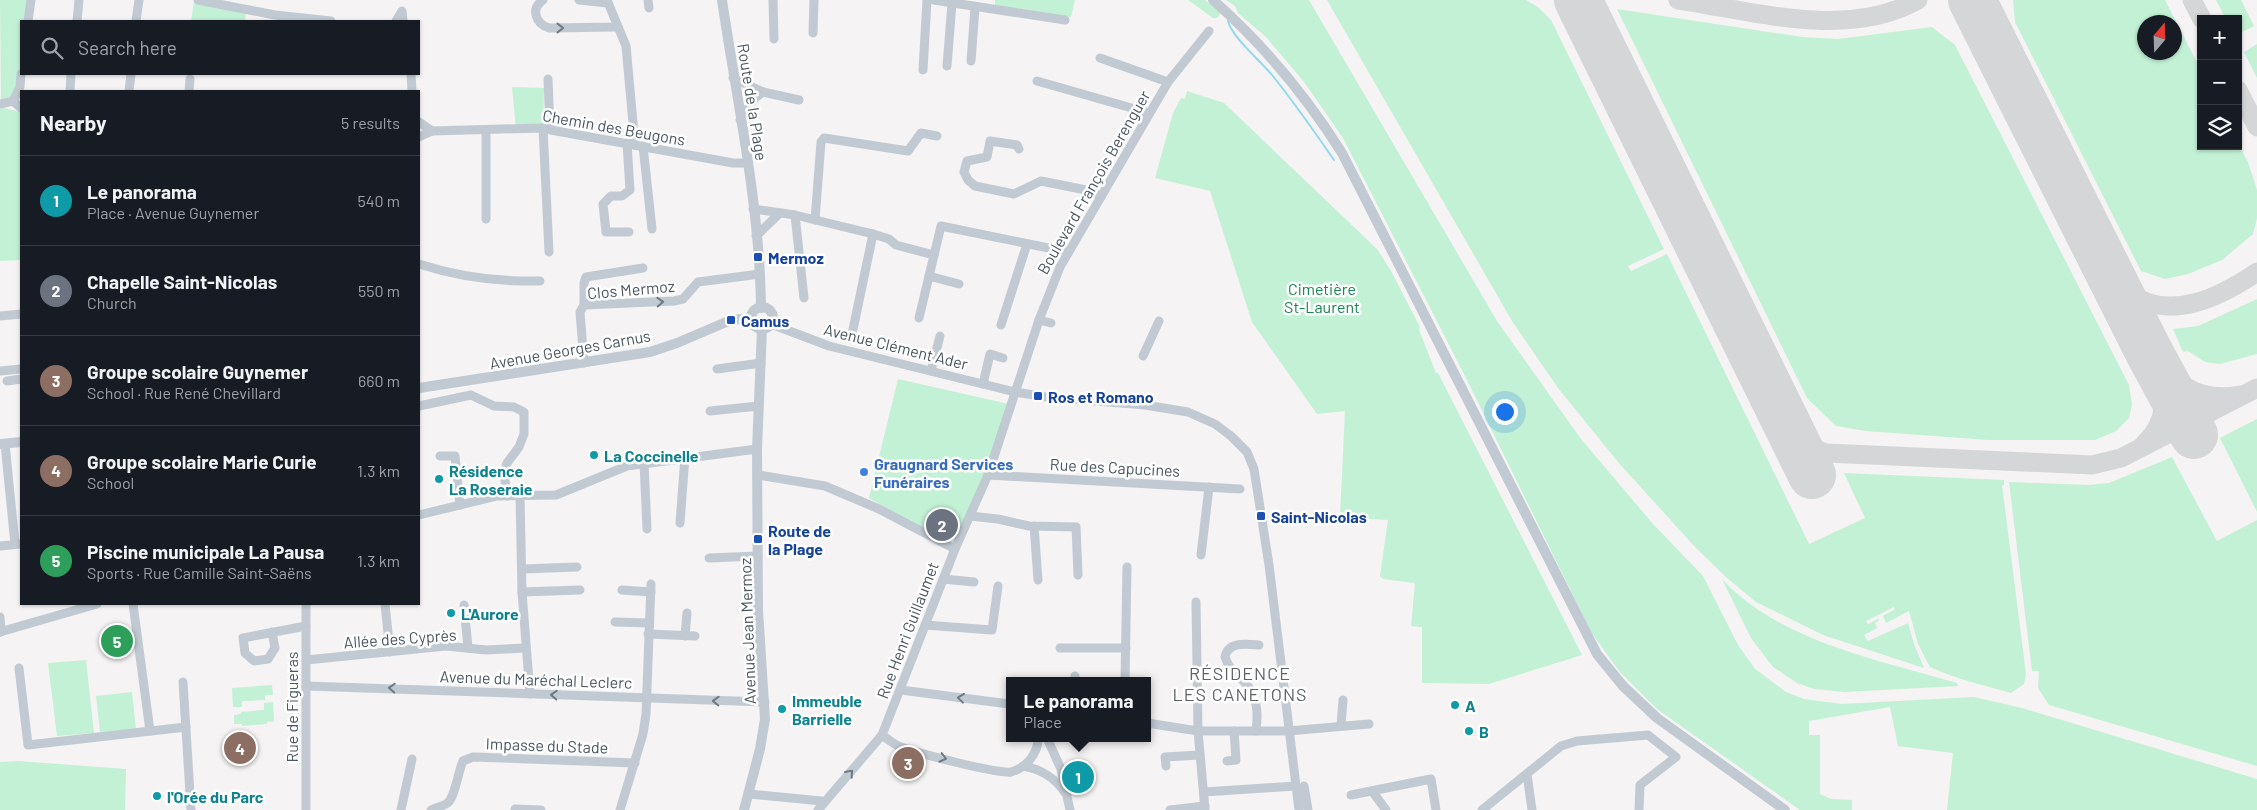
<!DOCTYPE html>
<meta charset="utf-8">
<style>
:root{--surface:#171b24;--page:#20242c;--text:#f1f3f6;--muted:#9ea1a6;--line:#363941;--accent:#1a73e8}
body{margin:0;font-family:Barlow,sans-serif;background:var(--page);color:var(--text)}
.controls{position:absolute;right:15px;top:15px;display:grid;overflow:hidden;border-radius:0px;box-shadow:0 1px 4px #0004}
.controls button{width:45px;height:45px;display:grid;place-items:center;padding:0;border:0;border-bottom:1px solid var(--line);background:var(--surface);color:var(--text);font:25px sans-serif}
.compass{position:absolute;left:2137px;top:15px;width:45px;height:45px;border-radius:50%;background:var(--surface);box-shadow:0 1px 4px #0004;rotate:19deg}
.you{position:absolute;left:1504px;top:411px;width:18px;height:18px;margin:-12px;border:4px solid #fff;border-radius:50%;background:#1a73e8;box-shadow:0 0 0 8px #1a73e833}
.badge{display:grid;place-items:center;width:32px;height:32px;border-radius:50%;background:var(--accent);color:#fff;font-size:16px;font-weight:700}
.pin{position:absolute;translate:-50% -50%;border:2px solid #fff;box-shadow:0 1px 5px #0006}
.popup{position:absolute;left:1006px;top:677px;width:145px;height:65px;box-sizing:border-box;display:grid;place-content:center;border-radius:0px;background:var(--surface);filter:drop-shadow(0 1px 4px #0005);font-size:16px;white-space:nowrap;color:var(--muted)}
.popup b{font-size:19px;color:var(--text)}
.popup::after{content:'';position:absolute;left:50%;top:100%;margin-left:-10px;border:10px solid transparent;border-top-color:var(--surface)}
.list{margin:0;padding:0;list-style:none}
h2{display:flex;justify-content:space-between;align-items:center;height:65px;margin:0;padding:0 20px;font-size:21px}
h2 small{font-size:16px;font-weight:400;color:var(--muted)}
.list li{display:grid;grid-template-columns:32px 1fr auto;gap:15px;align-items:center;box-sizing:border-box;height:90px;padding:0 20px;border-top:1px solid var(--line)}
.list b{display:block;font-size:19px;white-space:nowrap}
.list p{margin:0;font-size:16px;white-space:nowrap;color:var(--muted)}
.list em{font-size:16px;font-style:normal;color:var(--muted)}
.icon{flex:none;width:28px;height:28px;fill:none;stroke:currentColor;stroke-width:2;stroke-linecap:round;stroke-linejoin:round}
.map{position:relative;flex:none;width:2257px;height:810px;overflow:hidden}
.search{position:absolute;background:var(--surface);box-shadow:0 1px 4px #0004;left:20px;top:20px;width:400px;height:55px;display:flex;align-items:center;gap:12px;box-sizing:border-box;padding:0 18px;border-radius:0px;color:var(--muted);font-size:19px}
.panel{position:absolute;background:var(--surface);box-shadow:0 1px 4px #0004;left:20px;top:90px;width:400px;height:515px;border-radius:0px}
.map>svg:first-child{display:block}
</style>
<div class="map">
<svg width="2257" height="810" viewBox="0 0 2257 810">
<rect width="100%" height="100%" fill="#f5f3f3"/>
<g fill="#c3f1d5" fill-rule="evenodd">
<polygon points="0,0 34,0 31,21 21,21 21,74 25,74 21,99 1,101"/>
<polygon points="995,0 1075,0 1071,17 995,5"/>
<polygon points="1188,0 1205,0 1221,13 1217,18 1213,18"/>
<polygon points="1226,0 1309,0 1497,321 1581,439 1653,524 1703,576 1738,645 1755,669 1786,692 1804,699 1841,704 1974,697 2022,708 2257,779 2257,810 1947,810 1953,753 1898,746 1890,707 1809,721 1809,735 1820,735 1820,794 1831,799 1852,800 1852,810 1800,810 1657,709 1619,671 1591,632 1466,378 1343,138 1304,82 1266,37 1238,13 1235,6"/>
<path d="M1327,0H1526L1539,8L1551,20L1664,249L1628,266L1631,271L1667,254L1809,544L1865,518L1844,473L2004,480V485H2002L2026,674L2024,684L2011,693C1983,685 1956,679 1930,667L1918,644L1909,611L1886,623L1883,616L1895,609L1894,607L1866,621L1868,624L1878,619L1879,621L1875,623L1877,628L1864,635L1868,641L1908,623L1914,644L1924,668L1823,635L1756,602L1727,578L1695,547L1618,462L1558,388L1512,321Z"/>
<path d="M2013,0H2165L2201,70V146H2238V144L2248,162L2257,190V218L2253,234L2222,260L2188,274L2165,279L2141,271L2015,22ZM2144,22H2174V52H2144Z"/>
<polygon points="2216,0 2241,0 2254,26 2238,34 2238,19 2226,19"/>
<polygon points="194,2 246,12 245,21 191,21"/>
<polygon points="1617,9 1802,37 1838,39 1932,27 1955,45 2129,385 2132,405 2129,418 2116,431 2095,440 1988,440 1866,431 1836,426 1807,398"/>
<polygon points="2257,44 2257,78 2244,52"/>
<polygon points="512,87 544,88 543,128 516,129"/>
<polygon points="1187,91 1224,103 1377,249 1391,271 1420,327 1419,330 1436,373 1438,373 1582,655 1489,684 1422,683 1422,627 1411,626 1415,583 1383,579 1380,576 1388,520 1340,517 1345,411 1317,414 1252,322 1210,191 1155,178 1173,113 1181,98 1185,99"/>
<polygon points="0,107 21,112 20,260 0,261"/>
<polygon points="2257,299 2257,354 2220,364 2205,362 2188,351 2183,352 2173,329 2198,326"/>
<polygon points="898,379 1013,405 965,525 922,527 906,519 869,498"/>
<polygon points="2257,419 2257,512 2220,438"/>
<polygon points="2172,457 2217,541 2257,520 2257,766 2049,705 2038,688 2039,671 2032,671 2009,482 2088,485 2109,483"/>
<path d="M1722,579C1779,641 1879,660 1957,683L1958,686L1844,692L1814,689L1797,683L1773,667L1751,638Z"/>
<polygon points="86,660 94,733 57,736 48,663"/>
<polygon points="272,685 273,695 265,695 265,700 242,701 242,707 233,707 232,688"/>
<polygon points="132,692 136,729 100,732 96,696"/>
<polygon points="273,702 274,721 267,722 267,724 242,726 242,724 234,724 234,715 241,714 241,712 264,710 264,703"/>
<polygon points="18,761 126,769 125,810 0,810 0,762"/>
</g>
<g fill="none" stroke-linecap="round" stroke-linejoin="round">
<path stroke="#90daee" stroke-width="2" d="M1228,21C1233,39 1260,60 1272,75C1294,102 1314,131 1334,160"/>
<g stroke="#d5d6d8" stroke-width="19">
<polyline points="1575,0 1584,13"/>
<path d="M1678,0C1754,11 1847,40 1918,0"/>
<polyline points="2192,0 2202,19"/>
<polyline points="2238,90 2257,127"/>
<path d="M2102,258C2110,270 2117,283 2128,292C2169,323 2220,297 2257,272"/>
<path d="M2149,352C2173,383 2198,403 2239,395"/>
<path d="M1783,417C1795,435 1806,448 1827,453L2092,465L2121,458L2257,388"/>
<path d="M2144,444C2166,425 2170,391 2157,366"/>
</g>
<g stroke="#d5d6d8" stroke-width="48">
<polyline points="1578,0 1812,475"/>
<polyline points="1972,0 2149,352 2194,435"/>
</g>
<g stroke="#c1cad2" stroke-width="9">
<polyline points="198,0 275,15 331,21"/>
<path d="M543,0C530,9 536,24 549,28L618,27"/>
<polyline points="579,0 608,3"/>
<polyline points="607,0 626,46 635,145"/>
<polyline points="648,0 649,8"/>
<polyline points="773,0 774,39"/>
<polyline points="934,0 1065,20"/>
<polyline points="28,21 31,0"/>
<polyline points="77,21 79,0"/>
<polyline points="136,21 139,0"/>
<polyline points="396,21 402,11 403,21"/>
<polyline points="813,33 814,0"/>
<polyline points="1100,58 1168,82"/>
<polyline points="971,61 975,8"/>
<polyline points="947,66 952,3"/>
<polyline points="923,70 927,0"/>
<polyline points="411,74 412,91"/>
<polyline points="733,78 763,92 799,100"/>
<polyline points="548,79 550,129"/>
<polyline points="1037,81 1149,113"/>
<polyline points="70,91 71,74"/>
<polyline points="129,91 131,74"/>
<polyline points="189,91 190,79"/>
<polyline points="13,101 21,108"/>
<polyline points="0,104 13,101 20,87 21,74"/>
<polyline points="740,120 755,98 763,92"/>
<polyline points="419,122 432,131 540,128 733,163 748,163"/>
<polyline points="543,128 549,252"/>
<polyline points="419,137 432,131"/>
<polyline points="627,143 630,190 622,196 611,196 603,204 606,232 629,232"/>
<polyline points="643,146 652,229"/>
<polyline points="1019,149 1017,145 990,141 987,157 967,161 964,172 968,180 975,186 1014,194 1041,181 1091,191 1101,197"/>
<polyline points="753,209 795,215 873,234 889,239 896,245 934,255"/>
<polyline points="795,215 804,298"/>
<polyline points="486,219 486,130"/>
<polyline points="815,220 821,142 824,138 908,151 921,133 937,136"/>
<polyline points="756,236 780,213"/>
<path d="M419,264C459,277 498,282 540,281"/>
<polyline points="929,276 959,284"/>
<polyline points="584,305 584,283 586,277 643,268"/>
<polyline points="0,316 21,314"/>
<polyline points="919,318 941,226 1068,252"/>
<polyline points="1039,320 1051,323"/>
<polyline points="771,324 829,346 1015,392 1046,397 1145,405 1188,412 1215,424 1231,436 1247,452 1254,469 1269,565 1299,810"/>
<polyline points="1001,325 1027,244"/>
<polyline points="851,339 873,234"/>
<polyline points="1143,356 1159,321"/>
<polyline points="584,363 580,312 584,305 674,301 683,299 698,282 760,274"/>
<polyline points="717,369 761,363"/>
<polyline points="0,371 21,369"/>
<polyline points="931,371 940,336"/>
<polyline points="7,381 21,379"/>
<polyline points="983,384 990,354 1003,358"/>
<polyline points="419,406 471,395 494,406 514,407 524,412 524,434 519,447 507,463 504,473 507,496"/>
<polyline points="710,411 759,406"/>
<polyline points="5,444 15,544"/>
<polyline points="440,456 455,456 460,505"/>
<polyline points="644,463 647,529"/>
<polyline points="758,475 825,486 879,509 955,549"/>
<polyline points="988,475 1240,489"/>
<polyline points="520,495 522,592 530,694"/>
<polyline points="419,515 497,496 556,495 627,466 757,449"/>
<polyline points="970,516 998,519 1029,526 1076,527 1078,575"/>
<polyline points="680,523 685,457"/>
<polyline points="1034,526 1038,580"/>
<polyline points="0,546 21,544"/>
<polyline points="1201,555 1209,487"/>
<polyline points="709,558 758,556"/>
<polyline points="522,569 577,567"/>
<polyline points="943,579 974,582"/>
<polyline points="622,590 651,592"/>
<polyline points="522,592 580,590"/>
<polyline points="1196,602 1198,731 1205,810"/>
<polyline points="133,604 150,731"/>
<polyline points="385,604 390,652"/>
<polyline points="464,605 468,648"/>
<polyline points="0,617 1,632"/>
<polyline points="615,622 649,623"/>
<polyline points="925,625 992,630 998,586"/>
<polyline points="0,632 97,604"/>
<polyline points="272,632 275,648 268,659 254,661 245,653 243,638 306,626"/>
<polyline points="648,634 695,636"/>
<polyline points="685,636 687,613"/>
<polyline points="1060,648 1126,648"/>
<polyline points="306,660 446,646 486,650 525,648"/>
<polyline points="19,668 28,745 186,727"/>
<polyline points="1075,676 1075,681"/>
<polyline points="1125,681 1127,567"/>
<polyline points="183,682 191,810"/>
<polyline points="306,686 765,702"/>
<polyline points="901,690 1009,704"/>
<polyline points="1147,723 1198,731 1288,731 1369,724"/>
<polyline points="1341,725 1343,700"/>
<path d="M1256,731C1258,716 1258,697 1247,685C1239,675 1229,670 1225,657C1228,641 1247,644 1259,645"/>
<path d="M882,735C888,739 894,745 901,747C917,753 997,774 1011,772C1026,768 1038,754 1038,738"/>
<polyline points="1047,738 1061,769 1070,810"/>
<polyline points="1227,761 1236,760 1234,731"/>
<path d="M1023,766C1040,769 1056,778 1065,793"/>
<polyline points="1166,766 1165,757 1200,755"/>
<polyline points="1527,774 1532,810"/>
<polyline points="1304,786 1308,810"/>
<polyline points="1372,791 1386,810"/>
<polyline points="1204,792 1295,786"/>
<polyline points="749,794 822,801"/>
<polyline points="1351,795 1431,779 1436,810"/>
<polyline points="515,809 541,810"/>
<polyline points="306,810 306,604"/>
<polyline points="401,810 412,759"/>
<path d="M431,810C436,807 441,807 446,804C455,800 458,771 463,761L473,757L635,763"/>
<polyline points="620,810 643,734 646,714 651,584"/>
<polyline points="818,810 882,735 955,549 988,475 1039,320 1060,267 1168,82 1209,31"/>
<polyline points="1170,810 1205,806"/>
<polyline points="1482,810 1561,746 1577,741 1648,735 1676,757 1640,785 1639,810"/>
</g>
<g stroke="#c1cad2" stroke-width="10">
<path d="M722,0C737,102 760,205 761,308"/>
<path d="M1213,0C1264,45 1306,96 1342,153L1597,654L1623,686L1657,718L1785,810"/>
<circle cx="762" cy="318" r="11"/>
<polyline points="419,388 650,352 677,343 731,320 752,318"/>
<polyline points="0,444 21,442"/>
<polyline points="744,810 760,749 765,719 758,610 757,449 762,329"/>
</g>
</g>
<defs><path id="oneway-chevron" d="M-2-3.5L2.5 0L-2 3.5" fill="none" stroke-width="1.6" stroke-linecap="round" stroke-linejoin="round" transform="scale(1.25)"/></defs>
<g stroke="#6e7983">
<use href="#oneway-chevron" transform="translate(560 28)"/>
<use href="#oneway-chevron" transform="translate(660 302) rotate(-3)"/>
<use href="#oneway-chevron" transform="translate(392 688) rotate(-177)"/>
<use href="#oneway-chevron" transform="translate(554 695) rotate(-177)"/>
<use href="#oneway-chevron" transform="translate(961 698) rotate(-173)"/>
<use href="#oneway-chevron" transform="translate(716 701) rotate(-178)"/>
<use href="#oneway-chevron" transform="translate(943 758) rotate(14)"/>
<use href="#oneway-chevron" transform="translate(850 773) rotate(-49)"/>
</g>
<g fill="#1a4fb4" stroke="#fff" stroke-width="2">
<rect x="753" y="252" width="10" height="10" rx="2.5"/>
<rect x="726" y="315" width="10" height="10" rx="2.5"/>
<rect x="1033" y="391" width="10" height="10" rx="2.5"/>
<rect x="1256" y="511" width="10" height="10" rx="2.5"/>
<rect x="753" y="534" width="10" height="10" rx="2.5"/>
</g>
<g fill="#0f9aa8" stroke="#fff" stroke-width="2">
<circle cx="594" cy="455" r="5"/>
<circle cx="439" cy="479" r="5"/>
<circle cx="451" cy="613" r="5"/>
<circle cx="1455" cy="705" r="5"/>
<circle cx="782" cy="709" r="5"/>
<circle cx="1469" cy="731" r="5"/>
<circle cx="157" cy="796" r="5"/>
</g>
<circle fill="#3f7fe0" stroke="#fff" stroke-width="2" cx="864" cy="472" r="5"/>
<g text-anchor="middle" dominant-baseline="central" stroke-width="5" stroke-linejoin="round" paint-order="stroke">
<g font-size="16" fill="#4a5661" stroke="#fff">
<text transform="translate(753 102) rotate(81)">Route de la Plage</text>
<text transform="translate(614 127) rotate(10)">Chemin des Beugons</text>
<text transform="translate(1093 182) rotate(-60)">Boulevard François Berenguer</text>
<text transform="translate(631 289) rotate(-5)">Clos Mermoz</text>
<text transform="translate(896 346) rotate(14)">Avenue Clément Ader</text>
<text transform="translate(570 349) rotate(-10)">Avenue Georges Carnus</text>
<text transform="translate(1115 467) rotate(3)">Rue des Capucines</text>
<text transform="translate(907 630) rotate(-69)">Rue Henri Guillaumet</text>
<text transform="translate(747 631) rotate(-92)">Avenue Jean Mermoz</text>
<text transform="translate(400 638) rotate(-4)">Allée des Cyprès</text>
<text transform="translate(536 679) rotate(2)">Avenue du Maréchal Leclerc</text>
<text transform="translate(291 707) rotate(-90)">Rue de Figueras</text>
<text transform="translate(547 745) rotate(2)">Impasse du Stade</text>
</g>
<g font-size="16" font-weight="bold" fill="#164399" stroke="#fff" text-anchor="start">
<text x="768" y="257">Mermoz</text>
<text x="741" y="320">Camus</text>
<text x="1048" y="396">Ros et Romano</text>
<text x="1271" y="516">Saint-Nicolas</text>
<text x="768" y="530">Route de<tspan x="768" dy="18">la Plage</tspan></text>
</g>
<g font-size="16" fill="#17864f" stroke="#fff">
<text x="1322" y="288">Cimetière<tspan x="1322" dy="18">St-Laurent</tspan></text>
</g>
<g font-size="16" font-weight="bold" fill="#0d838f" stroke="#fff" text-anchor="start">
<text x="604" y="455">La Coccinelle</text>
<text x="449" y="470">Résidence<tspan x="449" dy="18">La Roseraie</tspan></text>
<text x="461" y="613">L'Aurore</text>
<text x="792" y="700">Immeuble<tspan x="792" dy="18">Barrielle</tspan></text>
<text x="1465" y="705">A</text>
<text x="1479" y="731">B</text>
<text x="167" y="796">l'Orée du Parc</text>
</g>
<g font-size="16" font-weight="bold" fill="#366cbe" stroke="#fff" text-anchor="start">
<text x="874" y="463">Graugnard Services<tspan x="874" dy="18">Funéraires</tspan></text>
</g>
<g font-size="18" letter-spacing="1" fill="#5f6368" stroke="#fff">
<text x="1240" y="673">RÉSIDENCE<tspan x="1240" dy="21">LES CANETONS</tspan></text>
</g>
</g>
</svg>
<div class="controls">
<button>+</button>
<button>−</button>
<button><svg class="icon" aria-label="layers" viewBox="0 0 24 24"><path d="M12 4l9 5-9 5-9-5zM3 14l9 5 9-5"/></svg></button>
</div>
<svg class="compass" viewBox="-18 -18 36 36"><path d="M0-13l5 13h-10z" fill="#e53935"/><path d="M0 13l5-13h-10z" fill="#9ea1a6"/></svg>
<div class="you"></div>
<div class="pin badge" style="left:1078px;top:777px;background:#0f9aa8">1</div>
<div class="popup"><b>Le panorama</b>Place</div>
<div class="pin badge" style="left:942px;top:525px;background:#6b7280">2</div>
<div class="pin badge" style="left:908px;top:763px;background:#8d6e63">3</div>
<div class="pin badge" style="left:240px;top:748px;background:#8d6e63">4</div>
<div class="pin badge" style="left:117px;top:641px;background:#2e9e5b">5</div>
<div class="search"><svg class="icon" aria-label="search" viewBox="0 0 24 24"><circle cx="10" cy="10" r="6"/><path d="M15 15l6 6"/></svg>Search here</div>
<section class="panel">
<h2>Nearby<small>5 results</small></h2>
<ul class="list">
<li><span class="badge" style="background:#0f9aa8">1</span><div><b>Le panorama</b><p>Place · Avenue Guynemer</p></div><em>540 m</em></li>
<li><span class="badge" style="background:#6b7280">2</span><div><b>Chapelle Saint-Nicolas</b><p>Church</p></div><em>550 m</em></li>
<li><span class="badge" style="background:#8d6e63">3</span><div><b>Groupe scolaire Guynemer</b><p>School · Rue René Chevillard</p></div><em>660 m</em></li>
<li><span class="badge" style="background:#8d6e63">4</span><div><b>Groupe scolaire Marie Curie</b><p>School</p></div><em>1.3 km</em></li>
<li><span class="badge" style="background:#2e9e5b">5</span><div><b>Piscine municipale La Pausa</b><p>Sports · Rue Camille Saint-Saëns</p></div><em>1.3 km</em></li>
</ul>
</section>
</div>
